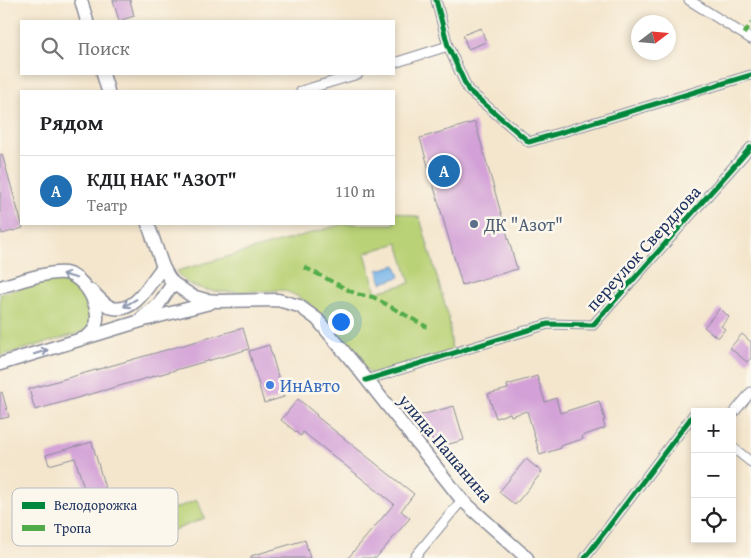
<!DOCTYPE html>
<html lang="ru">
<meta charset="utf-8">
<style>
:root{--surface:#fff;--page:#f2f2f2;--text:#202124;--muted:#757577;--line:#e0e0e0;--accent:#1f6fb2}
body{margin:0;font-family:"Gentium Book Plus",serif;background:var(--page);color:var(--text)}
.controls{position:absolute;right:15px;bottom:15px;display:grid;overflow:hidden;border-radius:0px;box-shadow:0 2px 8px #0003}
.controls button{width:45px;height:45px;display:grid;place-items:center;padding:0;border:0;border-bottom:1px solid var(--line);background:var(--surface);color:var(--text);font:25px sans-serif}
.compass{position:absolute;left:631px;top:15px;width:45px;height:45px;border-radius:50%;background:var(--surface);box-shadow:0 2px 8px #0003;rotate:74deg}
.you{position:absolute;left:340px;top:321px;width:18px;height:18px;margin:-12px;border:4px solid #fff;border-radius:50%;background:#1a73e8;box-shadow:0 0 0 8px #1a73e833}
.badge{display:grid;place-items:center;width:32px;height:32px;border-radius:50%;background:var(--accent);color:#fff;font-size:16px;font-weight:700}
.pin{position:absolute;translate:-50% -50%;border:2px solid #fff;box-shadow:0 1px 5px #0006}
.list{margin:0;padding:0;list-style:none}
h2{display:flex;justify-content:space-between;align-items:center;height:65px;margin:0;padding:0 20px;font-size:21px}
h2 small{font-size:16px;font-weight:400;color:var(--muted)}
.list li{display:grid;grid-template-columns:32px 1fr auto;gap:15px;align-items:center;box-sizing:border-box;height:70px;padding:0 20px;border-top:1px solid var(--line)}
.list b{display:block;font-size:19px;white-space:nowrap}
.list p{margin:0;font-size:16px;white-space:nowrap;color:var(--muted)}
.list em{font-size:16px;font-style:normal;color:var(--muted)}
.icon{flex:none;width:28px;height:28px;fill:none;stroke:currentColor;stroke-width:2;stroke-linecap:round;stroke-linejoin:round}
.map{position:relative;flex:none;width:751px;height:558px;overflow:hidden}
.search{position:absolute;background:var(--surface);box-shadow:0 2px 8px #0003;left:20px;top:20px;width:375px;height:55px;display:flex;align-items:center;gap:12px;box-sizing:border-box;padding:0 18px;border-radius:0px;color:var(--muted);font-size:19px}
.panel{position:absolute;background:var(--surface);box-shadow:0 2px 8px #0003;left:20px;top:90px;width:375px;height:135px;border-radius:0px}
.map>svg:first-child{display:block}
</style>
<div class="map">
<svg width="751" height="558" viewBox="0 0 751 558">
<rect width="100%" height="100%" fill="#fbf7ec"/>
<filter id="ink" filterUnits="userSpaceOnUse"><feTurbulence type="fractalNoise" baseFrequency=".02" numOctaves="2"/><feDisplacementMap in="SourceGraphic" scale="10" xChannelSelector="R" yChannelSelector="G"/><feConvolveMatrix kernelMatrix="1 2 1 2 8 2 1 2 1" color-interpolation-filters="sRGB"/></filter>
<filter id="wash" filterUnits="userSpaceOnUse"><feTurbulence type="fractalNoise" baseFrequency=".0096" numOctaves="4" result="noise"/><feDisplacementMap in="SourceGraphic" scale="20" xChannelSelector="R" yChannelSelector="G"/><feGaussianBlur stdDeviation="1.12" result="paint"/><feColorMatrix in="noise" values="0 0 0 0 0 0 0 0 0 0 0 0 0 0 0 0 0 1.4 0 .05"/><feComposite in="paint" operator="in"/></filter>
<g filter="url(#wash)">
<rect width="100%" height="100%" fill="#f4e6cd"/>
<g fill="#bad277" stroke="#6a806a" fill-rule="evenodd">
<path d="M394,211L420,218L449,319L452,352L372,374C366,370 359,365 355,359C333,334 319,302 285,291C279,289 272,291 266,291C240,291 192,299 177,271L343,224H394ZM398,243L410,283L376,292L365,253Z"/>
<polygon points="59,277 80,286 91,325 83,332 0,356 0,294"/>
<polygon points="197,500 205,518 167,533 160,514"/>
</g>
<polygon fill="#74b3e8" stroke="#4871a3" points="396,265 400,277 382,283 378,270"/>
<g id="blocks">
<g fill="#d3a1d7">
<polygon points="113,0 130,0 134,16 119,21"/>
<polygon points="481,28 486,42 468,49 463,35"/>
<polygon points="475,122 517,269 462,285 420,138"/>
<polygon points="2,154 23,228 2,234 0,228 0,155"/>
<polygon points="720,308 729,317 721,326 725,329 718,338 704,327"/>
<polygon points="243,328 249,349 35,410 29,389"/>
<polygon points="742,334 751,342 751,358 747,362 730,348"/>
<polygon points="269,345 284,397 264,403 249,351"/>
<polygon points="537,376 545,402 556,398 560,413 599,401 605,420 603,420 605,428 582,436 583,439 560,446 561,448 540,455 527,411 511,416 510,413 496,418 488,394 508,389 507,385"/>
<polygon points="2,392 9,417 0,419 0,393"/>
<polygon points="298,399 317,415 316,416 414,494 401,511 410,518 376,558 348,558 394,504 303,432 301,436 281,420"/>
<polygon points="454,406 464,440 438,447 414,417"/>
<polygon points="92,442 117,531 98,536 75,458 49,465 46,455"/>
<polygon points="526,459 542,472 515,505 499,492"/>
<polygon points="305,540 310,558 251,558 251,556"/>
</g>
</g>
</g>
<g filter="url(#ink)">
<use href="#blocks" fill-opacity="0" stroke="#888a96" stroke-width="1"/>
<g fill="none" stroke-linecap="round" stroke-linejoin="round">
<defs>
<g id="street">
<polyline points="436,0 448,46 468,90 529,142 751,75"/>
<polyline points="689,0 751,39"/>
<polyline points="394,63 448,46"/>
<polyline points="301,91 358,74"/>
<polyline points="366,380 548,324 593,325 751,147"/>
<polyline points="732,415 751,392"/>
<polyline points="732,447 751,462"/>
<polyline points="414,558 462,500"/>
<polyline points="585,558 693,415 695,416"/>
</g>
<g id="secondary">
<polyline points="81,0 87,21"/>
<polyline points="103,74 108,91"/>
<polyline points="148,224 163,267 168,276 173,283 192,296 206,300 218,301 278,300 299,306 317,319 356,366 462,500 527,558"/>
<path d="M0,287C18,282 47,271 65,273C89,277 111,324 86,337"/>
<path d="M92,291C98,297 105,306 113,308C137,313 150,281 163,267"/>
<polyline points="142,318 159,304 173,283"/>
<polyline points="0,364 144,320 210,303"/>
</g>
</defs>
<use href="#street" stroke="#888a96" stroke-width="11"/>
<use href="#secondary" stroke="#888a96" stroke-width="15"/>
<use href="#street" stroke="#fff" stroke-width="9"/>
<use href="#secondary" stroke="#fff" stroke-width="12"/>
<g stroke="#52ab49" stroke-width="4" stroke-dasharray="8 4" stroke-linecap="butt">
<polyline points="744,34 751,23"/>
<polyline points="304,267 356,294 373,297 427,327"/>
</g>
<defs>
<g id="cycleway">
<polyline points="436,0 448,46 468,90 529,142 751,75"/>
<polyline points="366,380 548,324 593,325 751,147"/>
<polyline points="585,558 693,415 695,416"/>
</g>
</defs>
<use href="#cycleway" stroke="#fbf7ec" stroke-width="8"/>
<use href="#cycleway" stroke="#00873e" stroke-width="5"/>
</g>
<defs><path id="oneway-shaft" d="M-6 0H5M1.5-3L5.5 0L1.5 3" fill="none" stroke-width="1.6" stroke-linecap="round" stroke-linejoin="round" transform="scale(1.25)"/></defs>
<g stroke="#8d97ae">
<use href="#oneway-shaft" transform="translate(69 276) rotate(-163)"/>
<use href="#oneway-shaft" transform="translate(130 303) rotate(149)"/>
<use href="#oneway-shaft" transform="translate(41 352) rotate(-17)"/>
</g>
</g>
<circle fill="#5c6f8a" stroke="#fbf7ec" stroke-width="2" cx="474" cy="224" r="5"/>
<circle fill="#3f7fe0" stroke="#fbf7ec" stroke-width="2" cx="270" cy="385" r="5"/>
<g text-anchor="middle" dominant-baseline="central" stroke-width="5" stroke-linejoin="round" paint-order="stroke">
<g font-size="18" fill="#4e5e75" stroke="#fbf7ec" text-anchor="start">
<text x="484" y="224">ДК "Азот"</text>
</g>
<g font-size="18" fill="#1b2f5e" stroke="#fbf7ec">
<text transform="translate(643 248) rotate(-48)">переулок Свердлова</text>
<text transform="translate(446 448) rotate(50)">улица Пашанина</text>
</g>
<g font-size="18" fill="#366cbe" stroke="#fbf7ec" text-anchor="start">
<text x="280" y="385">ИнАвто</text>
</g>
</g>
<rect x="12" y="488" width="166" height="58" rx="8" fill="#fbf7ec" stroke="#b8bbc1" stroke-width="1"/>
<rect x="22" y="502" width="23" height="7" fill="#00873e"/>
<rect x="22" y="525" width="23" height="6" fill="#52ab49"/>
<g font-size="14" fill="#1b2f5e">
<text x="54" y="510">Велодорожка</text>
<text x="54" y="533">Тропа</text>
</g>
</svg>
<div class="controls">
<button>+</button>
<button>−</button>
<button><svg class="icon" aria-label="locate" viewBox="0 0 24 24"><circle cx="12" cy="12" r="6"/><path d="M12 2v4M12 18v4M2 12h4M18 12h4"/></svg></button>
</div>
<svg class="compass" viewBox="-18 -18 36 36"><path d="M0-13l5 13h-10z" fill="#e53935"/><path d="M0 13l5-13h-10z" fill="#757577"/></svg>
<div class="you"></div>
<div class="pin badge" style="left:444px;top:171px">A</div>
<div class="search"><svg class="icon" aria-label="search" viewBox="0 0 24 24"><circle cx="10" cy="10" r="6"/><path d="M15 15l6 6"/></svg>Поиск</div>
<section class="panel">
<h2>Рядом<small></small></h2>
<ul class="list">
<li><span class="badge">A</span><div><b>КДЦ НАК &quot;АЗОТ&quot;</b><p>Театр</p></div><em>110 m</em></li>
</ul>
</section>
</div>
